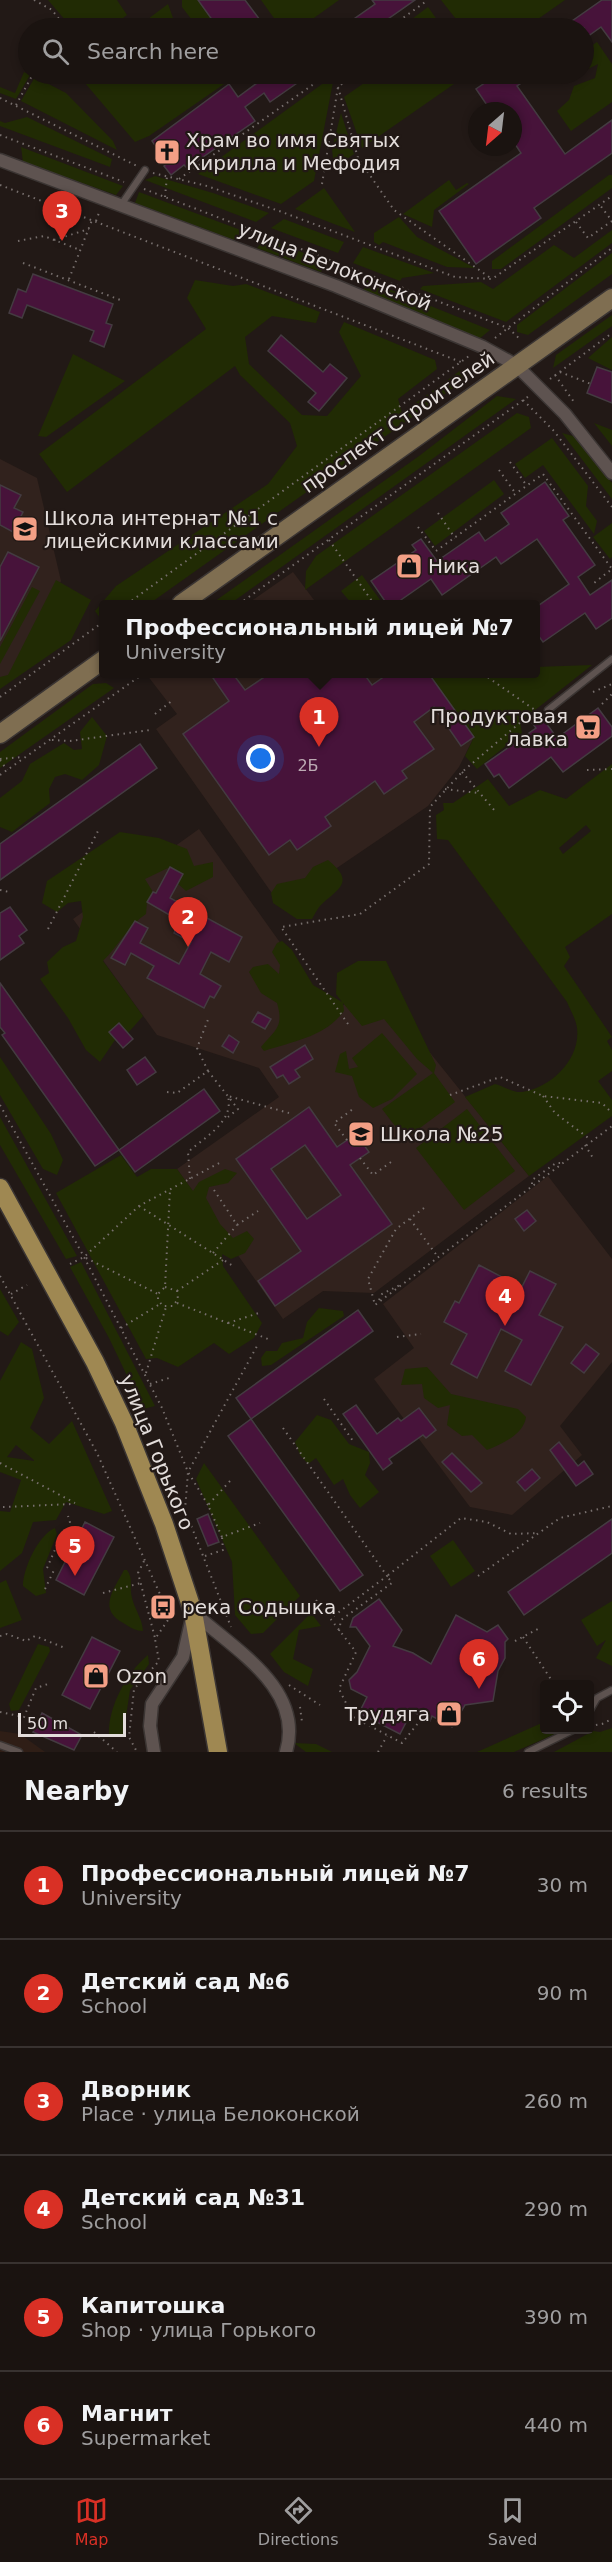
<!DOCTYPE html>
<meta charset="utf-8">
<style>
:root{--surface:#1a1310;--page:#231c19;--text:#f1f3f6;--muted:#9f9e9f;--line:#383230;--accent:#d93025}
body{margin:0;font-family:"DejaVu Sans",sans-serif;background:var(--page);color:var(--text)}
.controls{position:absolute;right:18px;bottom:18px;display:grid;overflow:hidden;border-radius:6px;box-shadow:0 3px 9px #0003}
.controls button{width:54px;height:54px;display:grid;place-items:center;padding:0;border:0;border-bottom:2px solid var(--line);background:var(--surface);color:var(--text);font:30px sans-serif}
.compass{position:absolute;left:468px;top:102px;width:54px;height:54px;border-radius:50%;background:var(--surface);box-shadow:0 3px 9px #0003;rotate:208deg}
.scale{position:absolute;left:18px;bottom:15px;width:108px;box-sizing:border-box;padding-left:6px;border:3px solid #e3dddb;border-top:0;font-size:16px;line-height:21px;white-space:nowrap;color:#e3dddb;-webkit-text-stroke:4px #221916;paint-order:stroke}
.you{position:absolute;left:261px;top:759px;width:21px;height:21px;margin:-15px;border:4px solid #fff;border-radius:50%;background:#1a73e8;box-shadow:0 0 0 9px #1a73e833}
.badge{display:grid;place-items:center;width:39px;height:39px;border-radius:50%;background:var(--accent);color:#fff;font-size:20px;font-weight:700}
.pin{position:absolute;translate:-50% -50px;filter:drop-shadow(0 2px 3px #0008)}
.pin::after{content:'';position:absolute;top:32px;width:21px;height:18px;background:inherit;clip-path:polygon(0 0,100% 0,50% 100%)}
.popup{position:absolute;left:99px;top:600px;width:441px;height:78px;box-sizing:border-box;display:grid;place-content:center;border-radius:6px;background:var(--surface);filter:drop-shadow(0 2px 4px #0005);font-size:20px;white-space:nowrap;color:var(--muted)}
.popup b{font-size:22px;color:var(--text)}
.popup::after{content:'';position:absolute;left:50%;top:100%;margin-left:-12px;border:12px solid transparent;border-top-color:var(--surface)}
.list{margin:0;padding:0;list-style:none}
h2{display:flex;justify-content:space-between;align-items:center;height:78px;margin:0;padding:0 24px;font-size:26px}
h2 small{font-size:20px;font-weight:400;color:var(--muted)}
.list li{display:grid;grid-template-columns:39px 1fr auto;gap:18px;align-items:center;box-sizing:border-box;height:108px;padding:0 24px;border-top:2px solid var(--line)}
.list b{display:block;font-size:22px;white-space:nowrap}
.list p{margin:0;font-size:20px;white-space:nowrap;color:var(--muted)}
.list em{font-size:20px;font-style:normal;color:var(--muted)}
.icon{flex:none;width:33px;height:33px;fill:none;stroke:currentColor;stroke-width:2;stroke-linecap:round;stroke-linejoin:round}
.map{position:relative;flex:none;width:612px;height:1752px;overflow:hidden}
.search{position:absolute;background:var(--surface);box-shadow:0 3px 9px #0003;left:18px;right:18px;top:18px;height:66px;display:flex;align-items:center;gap:15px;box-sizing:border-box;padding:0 21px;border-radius:33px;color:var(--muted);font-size:22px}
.sheet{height:726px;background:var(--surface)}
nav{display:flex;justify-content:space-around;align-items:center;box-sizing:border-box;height:84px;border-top:2px solid var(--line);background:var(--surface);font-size:16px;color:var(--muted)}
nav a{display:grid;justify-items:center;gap:3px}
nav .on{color:var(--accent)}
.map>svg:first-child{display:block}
</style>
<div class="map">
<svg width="612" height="1752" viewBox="0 0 612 1752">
<rect width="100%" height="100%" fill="#221916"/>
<polygon fill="#2f1e16" points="0,1731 20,1734 45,1752 0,1752"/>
<g fill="#31221d">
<polygon points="0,459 37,478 61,581 12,678 0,683"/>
<polygon points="293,572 317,604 247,604"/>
<polygon points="150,674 429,674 474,737 459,767 428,806 281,906 156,729 177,714 147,675"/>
<polygon points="199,829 331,1014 374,983 529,1176 374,1293 323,1291 283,1319 177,1169 279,1097 259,1068 157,1035 73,919"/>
<polygon points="548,1176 612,1259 612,1362 560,1426 582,1455 512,1515 470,1507 374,1379 414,1348 383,1304"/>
</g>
<g fill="#212b04" fill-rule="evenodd">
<polygon points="48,0 117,0 127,15 110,28 72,28"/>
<polygon points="182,0 198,0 218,28 198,28 182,7"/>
<polygon points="261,0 339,0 300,28 281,28"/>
<polygon points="441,0 565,0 528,26 519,28 463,28"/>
<polygon points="168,4 173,18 168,22 173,28 136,28"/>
<polygon points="428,7 443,28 400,28"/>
<polygon points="597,42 612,64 612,102 571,131 557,111 569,100 574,86 595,78 598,64 584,71 584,51"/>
<polygon points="24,72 30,75 16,99 0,93 0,87 15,93"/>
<polygon points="86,74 199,74 201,77 213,74 237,74 242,84 227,82 149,136 135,142 85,83"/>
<polygon points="377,74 395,74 454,84 362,148 344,97"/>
<polygon points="551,74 578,74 551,84 538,83"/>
<polygon points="35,77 66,93 113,141 117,150 21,101"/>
<polygon points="329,79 333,82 314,181 281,204 198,174"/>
<polygon points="341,113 354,154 334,168 332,149"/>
<polygon points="27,117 112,159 110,167 0,126 0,121 5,123"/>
<polygon points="21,147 123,186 116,195 23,162"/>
<polygon points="609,175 612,175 612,188 501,269 492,269 492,261"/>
<polygon points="155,176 213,193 269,213 256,222 145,180"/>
<polygon points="449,180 456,190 467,183 469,184 434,210 432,227 403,214"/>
<polygon points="324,188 355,232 295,209"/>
<polygon points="139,192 246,232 234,240 135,203"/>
<polygon points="399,217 417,237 475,268 447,267 383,242 379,245 374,242 374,233"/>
<polygon points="284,219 344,242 338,253 271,228"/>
<polygon points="612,230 612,243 506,322 420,289 423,286 481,282 493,289 554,245 574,258"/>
<polygon points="265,238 327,262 321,272 257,248"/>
<polygon points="363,247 434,273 402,278 400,281 353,263"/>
<polygon points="612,253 612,274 528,335 517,332 517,325"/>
<polygon points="364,279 490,330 479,339 364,290"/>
<polygon points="195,280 233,286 246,284 320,312 316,323 272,316 245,337 249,364 302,415 327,416 361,376 339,332 344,322 435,360 437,369 398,399 402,413 461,370 473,374 149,604 103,604 103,622 95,611 116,586 268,484 297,446 290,423 240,375 235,366 67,492 39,454 206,329 187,298"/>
<polygon points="612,315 612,326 553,368 556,355"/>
<polygon points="612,337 612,370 588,358"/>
<polygon points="73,354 125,381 46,437 38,436"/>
<polygon points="497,396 516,399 230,604 211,604 419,456"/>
<polygon points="517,413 529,417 531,428 305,590 306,571 316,556"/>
<polygon points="594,423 612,430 612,446"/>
<polygon points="562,433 573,436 612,483 612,499"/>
<polygon points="552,438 588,486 586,506 597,521 594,534 543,465 525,478 515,464"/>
<polygon points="494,480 504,494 435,546 424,531"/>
<polygon points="612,523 612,557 610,559 593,537"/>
<polygon points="362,575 383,604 352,604 341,591"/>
<polygon points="56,580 91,600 71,640 0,689 0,677 8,675"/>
<polygon points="32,587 40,591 0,664 0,647"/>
<polygon points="592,665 520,722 522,733 477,769 465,756 474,737 429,674 535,674 535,667"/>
<polygon points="106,683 114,688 0,768 0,752 93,684"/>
<polygon points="92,717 107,736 99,765 82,780 65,774 55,777 49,789 50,803 12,832 0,827 0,798 22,781 30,764 64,743 74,750 82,749 80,732"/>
<path d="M612,764V914L565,947L570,957L564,966L612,1037L607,1041L612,1050V1071L598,1081L612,1100V1116L529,1176L465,1097L495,1084C503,1086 514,1093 522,1092C552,1088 581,1058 577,1028C576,1019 570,1010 567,1002L448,840L437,839L436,815L444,810L443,803H453L488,779L509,806L540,790L566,799ZM586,825L591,831L563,854L559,848Z"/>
<path d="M120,832L159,838L187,849L194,866L213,862V877L186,891L178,884L183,874L170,867L145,879L153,892L147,902L146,914C129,925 118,946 103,961L143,1016L128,1033L119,1023L109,1032L115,1040L100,1062L86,1050L68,1018L40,979L49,973L47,962L63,947L76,941L83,917L81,901L68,903L57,912L42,903L47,881Z"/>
<path d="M328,860C354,881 341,887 323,903C318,907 315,914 312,919H297L273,903L271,893L277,884L305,878L313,867Z"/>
<path d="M282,941L292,950L313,985L342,1002L336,994L337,973L358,961H386L436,1065L434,1073L455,1102L405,1139L382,1109L433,1073L417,1059L384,1019L362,1026L343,1003L344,1011C325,1037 294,1041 264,1051L261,1047C276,1029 284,1027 277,1003L261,993L249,972L253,967L268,964L279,974L280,965L272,952L277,943Z"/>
<polygon points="382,1033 417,1074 392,1099 373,1108 359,1097 352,1076 335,1072 340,1054 346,1051 349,1069 358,1067 352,1058"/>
<polygon points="0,1057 51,1134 63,1160 57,1175 43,1169 0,1095"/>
<polygon points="467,1109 515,1171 464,1210 416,1148"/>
<polygon points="0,1117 77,1256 66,1259 0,1145"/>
<polygon points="121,1155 137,1177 151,1169 177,1169 193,1191 199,1182 225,1169 237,1173 228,1183 209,1187 206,1198 220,1224 233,1238 247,1231 254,1239 245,1253 231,1259 222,1254 223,1266 262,1323 254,1338 229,1354 214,1343 178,1367 157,1358 146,1359 56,1193"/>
<polygon points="81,1262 155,1406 143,1409 109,1338 70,1267"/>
<polygon points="0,1289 19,1322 8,1336 0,1331"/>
<polygon points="319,1308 343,1311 344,1316 271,1365 262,1366 261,1358 266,1351 277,1351 282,1343 303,1338 307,1322"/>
<path d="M21,1342L32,1349L44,1398L30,1428L49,1444L72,1421L112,1511L104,1514L66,1502L56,1520L33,1522L22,1553L0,1571V1511L10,1512L21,1480L0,1472V1381ZM16,1445L34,1460V1461L7,1457Z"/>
<path d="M427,1367L451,1394L518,1409L526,1417C524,1434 502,1444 487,1450L472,1435L462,1436L447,1425L450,1405L438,1408L424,1398L422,1384L401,1385L405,1369Z"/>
<polygon points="317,1415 331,1420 349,1444 369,1452 370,1463 365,1475 379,1492 360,1508 350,1495 343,1479 334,1485 316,1458 308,1464 300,1455 295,1442"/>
<polygon points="204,1463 300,1596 263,1633 251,1634 235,1615 232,1562 196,1479"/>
<path d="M55,1528L57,1534L43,1569L46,1593L36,1596L23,1586C23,1569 38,1535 55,1528Z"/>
<polygon points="453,1540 475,1571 451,1587 430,1556"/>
<path d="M124,1570H127C134,1580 129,1587 132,1598C135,1610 142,1618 143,1631C136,1631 131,1628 125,1624C97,1610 113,1591 124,1570Z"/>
<polygon points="6,1580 22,1620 0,1628 0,1583"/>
<polygon points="612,1601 612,1666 596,1658 606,1640 597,1646 581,1620"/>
<polygon points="311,1613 321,1626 299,1630 293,1659 313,1669 308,1686 284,1672 270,1654"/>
<polygon points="38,1644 49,1647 50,1651 19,1710 11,1711 9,1704"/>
<path d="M148,1655L149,1664L130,1690L123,1736L109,1734C108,1707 127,1672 148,1655Z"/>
<polygon points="544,1722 544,1730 558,1730 555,1734 514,1752 477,1752"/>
<polygon points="612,1728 612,1752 554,1752 593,1731 600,1732"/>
<polygon points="294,1743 316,1744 332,1752 306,1752"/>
</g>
<g fill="#47133a" stroke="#443b41" stroke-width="1.5" fill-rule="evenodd">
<polygon points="198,0 245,0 266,28 218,28"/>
<polygon points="372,0 415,0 375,28 341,28 375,4"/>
<polygon points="602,0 612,0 612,42 601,27 584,39 584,28 562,28"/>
<polygon points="250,74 310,74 270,102 264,93 245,107 255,121 187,168 184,165 171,175 164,166 167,163 152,141 229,84 238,97 257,83"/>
<polygon points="498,74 535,74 517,86 565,154 612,120 612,153 534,208 541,218 476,264 439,211 521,153 513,141 513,111 491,111 476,89"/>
<polygon points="33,274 113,304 106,323 112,325 104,347 90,341 94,331 27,305 22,318 9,313 18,289 26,292"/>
<polygon points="281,335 323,372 330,364 347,378 319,411 308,402 316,393 268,351"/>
<polygon points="597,367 612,372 612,403 587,393"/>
<polygon points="545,482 569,516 563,520 595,565 578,577 590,595 612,580 612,618 596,629 585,613 543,642 535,631 535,608 569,584 537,539 501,564 496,557 442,595 431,579 395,604 387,604 371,581 416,550 412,545 421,539 437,561 479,532 485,541 509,524 501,513"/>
<polygon points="0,485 21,495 14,508 23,512 13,532 0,525"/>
<polygon points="8,552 39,567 0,641 0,567"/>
<polygon points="220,674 233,674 245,690 269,674 364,674 372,685 388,674 429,674 474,737 461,746 434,707 414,722 434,749 402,771 407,778 384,794 375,781 325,817 331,826 297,850 290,840 269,855 183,734 229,701 213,678"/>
<polygon points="598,708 612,727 612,736 563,772 551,757 509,788 499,774 494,777 485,764 536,728 532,723 541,716 557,738"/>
<polygon points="140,744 157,768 0,880 0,844"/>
<polygon points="170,867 183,874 170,898 242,937 229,962 211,952 200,974 221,986 214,998 210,996 204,1008 147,978 154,966 131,953 125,965 111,958 135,921 148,928 140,943 179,964 191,942 174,933 180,921 147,902 153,892 156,893"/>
<polygon points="10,907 27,930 19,936 24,943 0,960 0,913"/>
<polygon points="0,983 119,1150 204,1089 220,1111 135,1172 119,1150 95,1166 2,1035 5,1033 0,1027"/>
<polygon points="258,1012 271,1019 265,1029 252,1022"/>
<polygon points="119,1023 133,1039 123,1048 109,1032"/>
<polygon points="229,1035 239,1042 233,1053 222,1046"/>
<polygon points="305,1045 313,1059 295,1070 300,1077 289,1084 283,1075 277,1078 270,1067"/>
<polygon points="145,1057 156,1072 137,1085 127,1070"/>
<path d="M309,1107L337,1147L356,1134L369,1152L350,1165L392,1224L275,1306L258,1281L301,1251L236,1159ZM305,1145L341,1195L307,1219L271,1169Z"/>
<polygon points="527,1210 536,1221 524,1231 515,1219"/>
<polygon points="479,1265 502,1277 490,1300 510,1310 530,1271 556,1284 539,1315 563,1327 531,1385 505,1371 522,1340 501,1329 477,1378 451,1364 467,1334 444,1322 455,1301 459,1303"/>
<polygon points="358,1310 373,1331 251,1419 236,1398"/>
<polygon points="586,1344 599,1354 584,1373 571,1363"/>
<polygon points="356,1405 377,1434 398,1418 401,1421 419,1408 436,1430 426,1438 423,1435 389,1459 392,1463 383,1470 343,1414"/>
<polygon points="251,1419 363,1575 340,1591 228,1436"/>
<polygon points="559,1442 578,1466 584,1461 593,1474 576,1486 550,1450"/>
<polygon points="452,1453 482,1483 471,1492 442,1462"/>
<polygon points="532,1469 540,1478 525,1491 517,1482"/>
<polygon points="208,1514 219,1542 208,1546 197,1519"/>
<polygon points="612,1519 612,1553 524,1615 508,1592"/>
<polygon points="85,1522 114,1537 84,1595 56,1580"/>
<polygon points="379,1599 402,1630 393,1646 413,1653 431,1664 456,1615 487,1632 498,1625 508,1639 505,1642 505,1658 498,1671 493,1701 465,1705 452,1727 432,1716 430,1721 412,1711 400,1734 359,1713 367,1697 351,1689 349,1680 357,1672 370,1646 356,1627 350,1627 353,1618"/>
<polygon points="92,1637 120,1651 90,1709 62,1695"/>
<polygon points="42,1713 82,1735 74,1750 33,1732"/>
</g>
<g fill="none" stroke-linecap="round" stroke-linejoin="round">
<defs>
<g id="lane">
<polyline points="121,205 145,170"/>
<polyline points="548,710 612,659"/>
<polyline points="590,1710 597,1698 612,1690"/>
<polyline points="0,1745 19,1752"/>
<polyline points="528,1752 573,1730"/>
</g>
<g id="street">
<polyline points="0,160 336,286 483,347 516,365 565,414 612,473"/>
<path d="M193,1612C233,1649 305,1688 286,1752"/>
<polyline points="154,1752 150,1726 152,1704 183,1657 191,1622"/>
</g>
<g id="secondary">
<polyline points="181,604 612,298"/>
<polyline points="0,734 103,660"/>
</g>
<polyline id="primary" points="0,1188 95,1362 124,1423 164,1524 193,1612 218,1752"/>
</defs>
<use href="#lane" stroke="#3b3533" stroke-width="9"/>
<use href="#street" stroke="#3b3533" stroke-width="15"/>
<use href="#secondary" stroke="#3b3533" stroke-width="21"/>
<use href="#primary" stroke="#3b3533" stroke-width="21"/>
<g stroke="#776f6d" stroke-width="2" stroke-dasharray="1.5 4.5" stroke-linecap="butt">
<polyline points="34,0 52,10 66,28"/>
<polyline points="389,28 428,0"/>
<polyline points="334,74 342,83"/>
<polyline points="424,74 467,81"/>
<polyline points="338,87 358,158 394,210 492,279"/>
<polyline points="0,98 137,166"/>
<polyline points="16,105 33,74"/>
<polyline points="0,135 124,182"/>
<polyline points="153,173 207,186 282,212 455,277 492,279 612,196"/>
<polyline points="179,179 328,74"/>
<polyline points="322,184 338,87 355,74"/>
<polyline points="0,185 461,362"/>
<polyline points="144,189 508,328 521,340"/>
<polyline points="165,197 167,176"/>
<polyline points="96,221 100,210"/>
<polyline points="576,222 588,238 612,221 600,205"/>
<polyline points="54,240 89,229"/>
<polyline points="18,241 44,236 80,250"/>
<polyline points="23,263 123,301"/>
<polyline points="69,279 92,220"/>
<polyline points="495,338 612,248"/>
<polyline points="560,372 591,384"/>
<polyline points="555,375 574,402"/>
<polyline points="550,379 612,333"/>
<polyline points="523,400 554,431 612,507"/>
<polyline points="510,462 527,486"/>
<polyline points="499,470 516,494"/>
<polyline points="438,513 455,538"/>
<polyline points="418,527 436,551 543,474 612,569 594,583"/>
<polyline points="329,540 374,604"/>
<polyline points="127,604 469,356"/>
<polyline points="239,604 529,396"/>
<polyline points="483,674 535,710"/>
<polyline points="593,692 612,684"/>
<polyline points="0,697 103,622"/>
<polyline points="602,704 612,694"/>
<polyline points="155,714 173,700"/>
<polyline points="52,740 70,741 150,730"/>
<polyline points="0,759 23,757"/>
<polyline points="0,760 7,770"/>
<polyline points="587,770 612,769"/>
<polyline points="462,772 495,811"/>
<polyline points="0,775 143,674"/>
<polyline points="445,789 478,793"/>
<polyline points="0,890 9,892"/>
<polyline points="48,929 98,831"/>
<polyline points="348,1024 281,927 360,914 429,864 430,807 462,772 535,710"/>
<polyline points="208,1071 197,1048 209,1017"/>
<polyline points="167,1092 177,1093 208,1071 238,1109 228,1117"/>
<polyline points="450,1095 500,1077 543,1096 602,1103 612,1113"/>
<polyline points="543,1096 555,1113 591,1140"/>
<polyline points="0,1105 84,1257 162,1408 188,1472 185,1510 231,1627"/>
<polyline points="347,1140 334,1123 353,1109"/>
<polyline points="585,1145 593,1158"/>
<polyline points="360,1158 373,1175 391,1162"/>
<path d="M190,1179L188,1152C206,1136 234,1122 228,1096L289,1113"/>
<polyline points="532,1184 532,1180 556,1163 562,1163"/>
<polyline points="214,1190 237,1225 258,1211"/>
<polyline points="139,1206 233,1266"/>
<polyline points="424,1208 396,1229 368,1279 375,1305 612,1126"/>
<polyline points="410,1219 438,1257"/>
<polyline points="213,1253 237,1225"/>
<polyline points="86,1258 158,1294"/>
<polyline points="70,1264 84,1257 139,1206 223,1161"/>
<polyline points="0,1276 97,1453 167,1610 168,1620 155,1639 159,1661 134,1689 129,1737 137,1752"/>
<polyline points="165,1287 177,1291 178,1299 173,1306 163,1306 158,1300 158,1294 165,1287 170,1190"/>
<polyline points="177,1291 223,1260"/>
<polyline points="11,1294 27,1285"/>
<polyline points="379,1300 382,1294 400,1285"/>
<polyline points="177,1303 268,1339"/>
<polyline points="228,1323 262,1312"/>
<polyline points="121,1328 160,1304"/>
<polyline points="397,1337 421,1334"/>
<polyline points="146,1373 166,1307"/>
<polyline points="150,1384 169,1378"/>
<polyline points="324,1399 353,1441"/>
<polyline points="283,1428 387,1576 331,1618"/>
<polyline points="0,1463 75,1503"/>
<polyline points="208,1505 188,1472 257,1346"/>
<polyline points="3,1507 72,1504"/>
<polyline points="222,1537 208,1505 230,1481"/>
<polyline points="65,1545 72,1529 68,1516"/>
<polyline points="205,1556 223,1550 222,1537 260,1523"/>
<polyline points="144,1561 138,1573 155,1638"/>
<polyline points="47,1568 63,1531"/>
<polyline points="478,1576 560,1518 612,1506"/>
<polyline points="45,1589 55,1568"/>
<polyline points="103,1593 141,1583"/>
<polyline points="316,1600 356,1652 339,1689 353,1717 402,1743 423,1717"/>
<polyline points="339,1631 341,1620 392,1583 387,1576 461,1518 487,1522 511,1534 538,1533"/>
<polyline points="0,1636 7,1634 26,1641 35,1636 65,1648"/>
<polyline points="523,1637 554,1684"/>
<polyline points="515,1641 538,1629"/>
<polyline points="289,1685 320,1705"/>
<polyline points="300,1707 302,1722"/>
<polyline points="0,1712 24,1717 36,1688 48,1684"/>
<polyline points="590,1726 602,1724 612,1719"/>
<polyline points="94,1732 117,1752"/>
<polyline points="378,1752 387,1736"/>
</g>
<use href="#lane" stroke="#5e5350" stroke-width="6"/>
<use href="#street" stroke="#5e5350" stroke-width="12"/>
<use href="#secondary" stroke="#7f6e51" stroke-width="18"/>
<use href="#primary" stroke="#9f8852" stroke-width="18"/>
</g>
<defs>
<symbol id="church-square" viewBox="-11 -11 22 22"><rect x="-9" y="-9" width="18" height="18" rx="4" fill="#f39f85" stroke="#221916"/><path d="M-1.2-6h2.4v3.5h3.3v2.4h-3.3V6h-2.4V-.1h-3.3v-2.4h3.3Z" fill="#111"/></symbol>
<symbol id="school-square" viewBox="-11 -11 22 22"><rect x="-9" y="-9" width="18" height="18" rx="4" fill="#f39f85" stroke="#221916"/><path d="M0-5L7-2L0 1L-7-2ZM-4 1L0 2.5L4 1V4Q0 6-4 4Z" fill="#111"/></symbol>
<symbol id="shop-square" viewBox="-11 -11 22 22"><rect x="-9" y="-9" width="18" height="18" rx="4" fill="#f39f85" stroke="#221916"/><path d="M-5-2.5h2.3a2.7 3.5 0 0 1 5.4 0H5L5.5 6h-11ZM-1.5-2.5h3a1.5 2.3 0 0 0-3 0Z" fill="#111"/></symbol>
<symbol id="supermarket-square" viewBox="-11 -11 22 22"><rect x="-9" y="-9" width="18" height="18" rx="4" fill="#f39f85" stroke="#221916"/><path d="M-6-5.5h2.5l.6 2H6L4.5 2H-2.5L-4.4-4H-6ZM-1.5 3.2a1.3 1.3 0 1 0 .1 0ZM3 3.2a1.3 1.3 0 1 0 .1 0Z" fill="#111"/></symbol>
<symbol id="bus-square" viewBox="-11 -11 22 22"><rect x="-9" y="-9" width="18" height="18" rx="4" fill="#f39f85" stroke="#221916"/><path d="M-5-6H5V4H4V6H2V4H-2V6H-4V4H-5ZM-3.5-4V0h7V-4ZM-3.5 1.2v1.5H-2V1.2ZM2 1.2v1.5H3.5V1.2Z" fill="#111"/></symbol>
</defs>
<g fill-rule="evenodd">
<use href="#church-square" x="152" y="137" width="30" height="30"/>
<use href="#school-square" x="10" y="514" width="30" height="30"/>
<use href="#shop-square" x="394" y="551" width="30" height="30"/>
<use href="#supermarket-square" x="573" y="712" width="30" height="30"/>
<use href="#school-square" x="346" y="1119" width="30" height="30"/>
<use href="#bus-square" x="148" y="1592" width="30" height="30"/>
<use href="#shop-square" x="81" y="1661" width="30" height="30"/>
<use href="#shop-square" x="434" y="1699" width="30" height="30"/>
</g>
<g text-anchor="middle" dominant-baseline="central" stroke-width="4.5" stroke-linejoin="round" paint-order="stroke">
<g font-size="16" fill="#bcaab3">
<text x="308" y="765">2Б</text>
</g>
<g font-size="20" fill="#e3dddb" stroke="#221916" text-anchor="start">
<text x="186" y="140">Храм во имя Святых<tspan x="186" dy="23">Кирилла и Мефодия</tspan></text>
<text x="44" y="518">Школа интернат №1 с<tspan x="44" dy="23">лицейскими классами</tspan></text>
<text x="428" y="566">Ника</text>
<text x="568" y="716" text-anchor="end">Продуктовая<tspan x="568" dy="23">лавка</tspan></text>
<text x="380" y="1134">Школа №25</text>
<text x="182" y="1607">река Содышка</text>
<text x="116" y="1676">Ozon</text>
<text x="430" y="1714" text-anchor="end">Трудяга</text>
</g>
<g font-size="20" fill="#e3dddb" stroke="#221916">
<text transform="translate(335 266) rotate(22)">улица Белоконской</text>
<text transform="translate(398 422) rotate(-35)">проспект Строителей</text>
<text transform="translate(157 1452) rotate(68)">улица Горького</text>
</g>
</g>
</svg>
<div class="controls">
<button><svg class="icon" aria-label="locate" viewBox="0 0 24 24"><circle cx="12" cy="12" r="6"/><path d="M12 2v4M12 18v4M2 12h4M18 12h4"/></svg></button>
</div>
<svg class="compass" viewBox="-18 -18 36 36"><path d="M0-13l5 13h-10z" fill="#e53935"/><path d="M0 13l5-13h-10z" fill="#9f9e9f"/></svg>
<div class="scale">50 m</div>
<div class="you"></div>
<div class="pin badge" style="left:319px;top:747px">1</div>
<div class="popup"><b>Профессиональный лицей №7</b>University</div>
<div class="pin badge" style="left:188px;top:947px">2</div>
<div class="pin badge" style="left:62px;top:241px">3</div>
<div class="pin badge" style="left:505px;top:1326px">4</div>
<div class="pin badge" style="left:75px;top:1576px">5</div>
<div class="pin badge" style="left:479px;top:1689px">6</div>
<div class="search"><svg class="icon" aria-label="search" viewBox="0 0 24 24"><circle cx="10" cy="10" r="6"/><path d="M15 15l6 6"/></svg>Search here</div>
</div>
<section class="sheet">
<h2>Nearby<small>6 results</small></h2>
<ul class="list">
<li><span class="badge">1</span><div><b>Профессиональный лицей №7</b><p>University</p></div><em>30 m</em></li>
<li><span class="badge">2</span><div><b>Детский сад №6</b><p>School</p></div><em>90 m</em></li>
<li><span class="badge">3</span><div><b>Дворник</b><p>Place · улица Белоконской</p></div><em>260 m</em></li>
<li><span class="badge">4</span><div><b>Детский сад №31</b><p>School</p></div><em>290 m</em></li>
<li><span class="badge">5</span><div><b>Капитошка</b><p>Shop · улица Горького</p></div><em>390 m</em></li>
<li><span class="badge">6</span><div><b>Магнит</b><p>Supermarket</p></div><em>440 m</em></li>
</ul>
</section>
<nav>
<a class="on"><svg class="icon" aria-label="map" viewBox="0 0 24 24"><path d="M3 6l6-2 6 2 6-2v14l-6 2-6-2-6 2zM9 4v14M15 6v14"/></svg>Map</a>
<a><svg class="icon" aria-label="directions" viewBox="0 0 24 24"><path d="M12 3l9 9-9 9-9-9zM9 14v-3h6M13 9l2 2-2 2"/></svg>Directions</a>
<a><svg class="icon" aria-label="saved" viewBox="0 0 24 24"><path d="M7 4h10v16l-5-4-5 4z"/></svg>Saved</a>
</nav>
